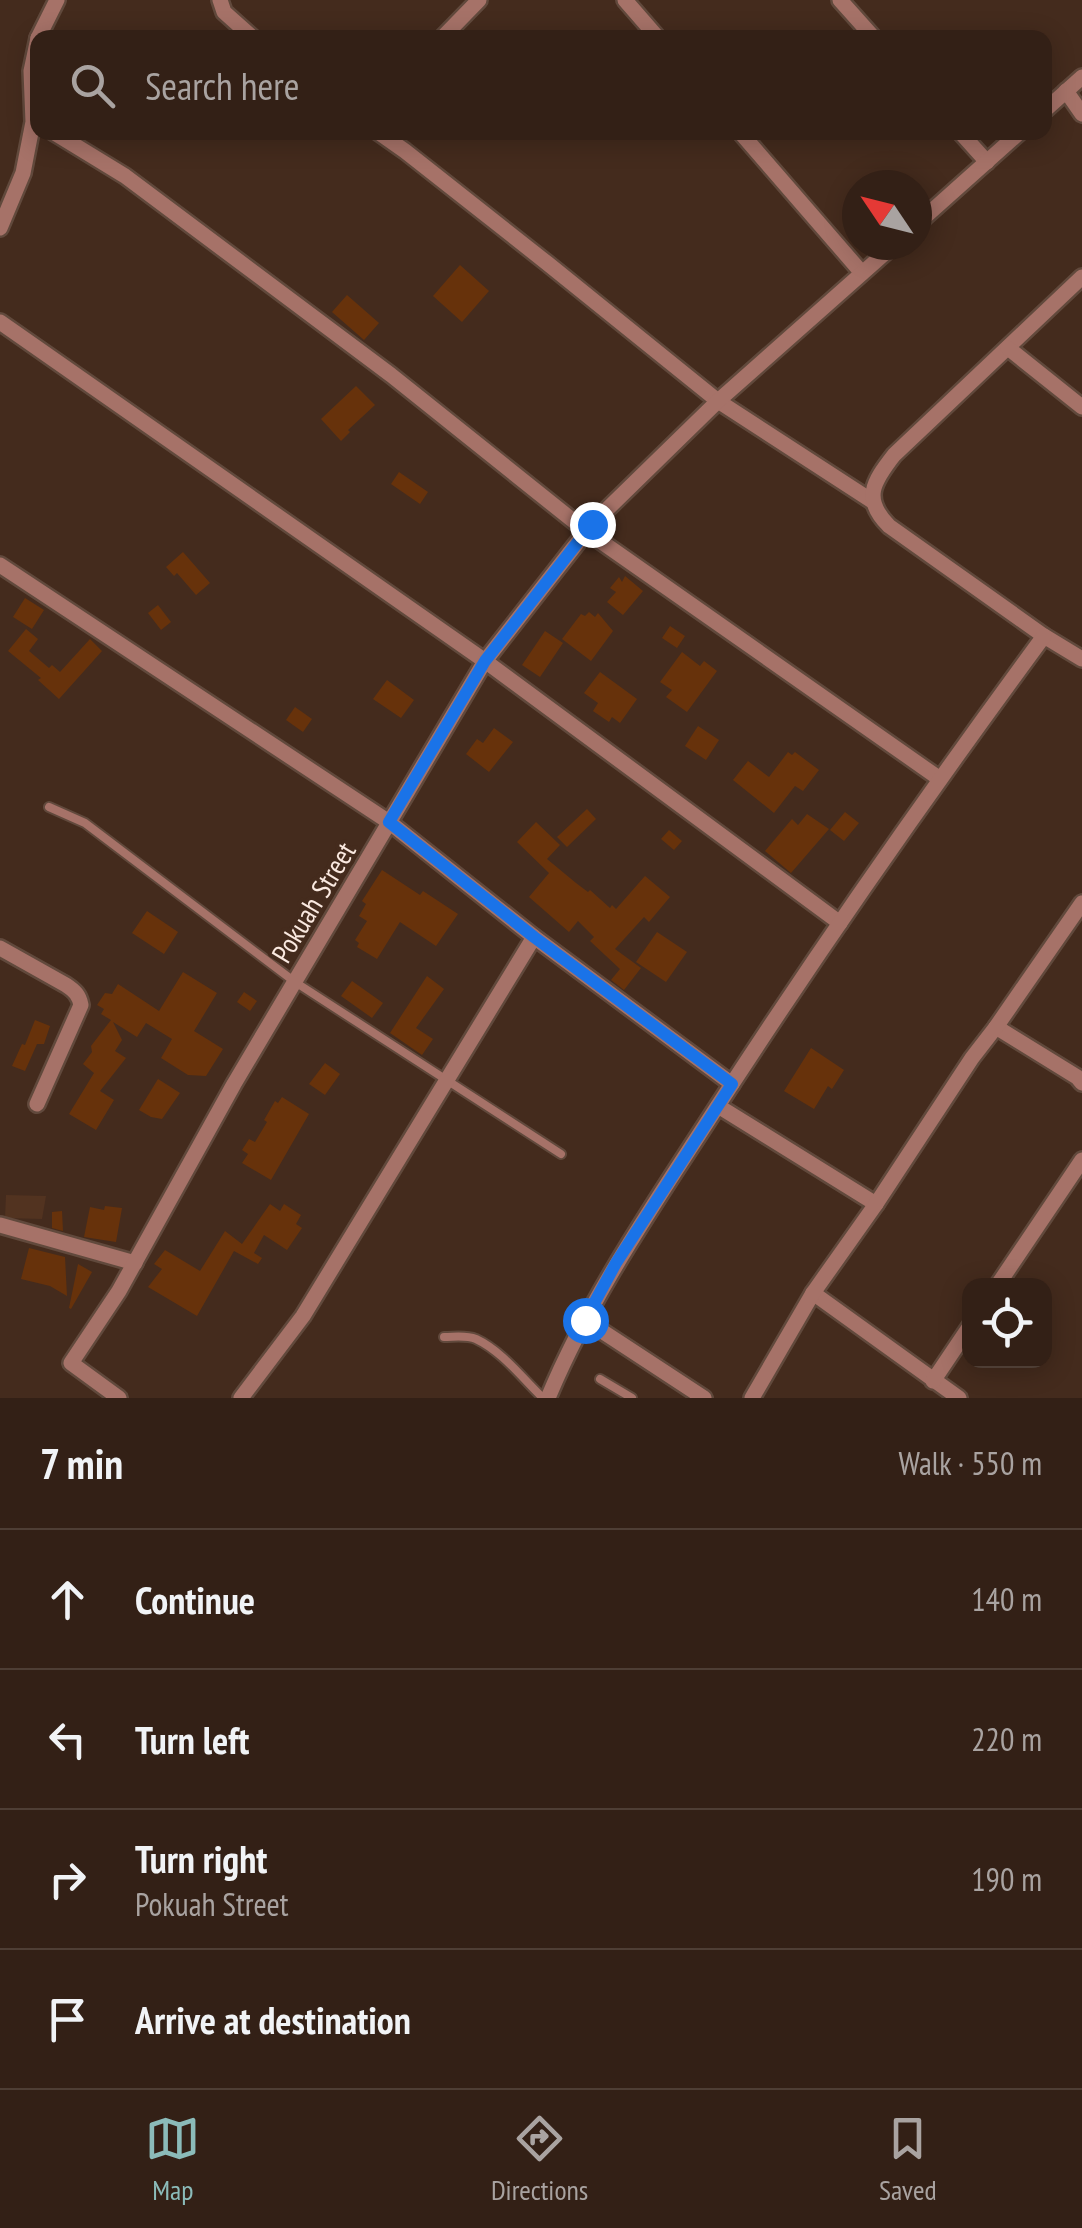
<!DOCTYPE html>
<meta charset="utf-8">
<style>
:root{--surface:#332016;--page:#3e2d23;--text:#f1f3f6;--muted:#a9a3a1;--line:#4e3e35;--accent:#8bbbb9}
body{margin:0;font-family:"PT Sans Narrow",sans-serif;background:var(--page);color:var(--text)}
.controls{position:absolute;right:30px;bottom:30px;display:grid;overflow:hidden;border-radius:20px;box-shadow:0 5px 25px #0003}
.controls button{width:90px;height:90px;display:grid;place-items:center;padding:0;border:0;border-bottom:2px solid var(--line);background:var(--surface);color:var(--text);font:50px sans-serif}
.compass{position:absolute;left:842px;top:170px;width:90px;height:90px;border-radius:50%;background:var(--surface);box-shadow:0 5px 25px #0003;rotate:305deg}
.stop{position:absolute;width:30px;height:30px;margin:-22px;border:8px solid #1a73e8;border-radius:50%;background:#fff}
.stop.end{background:#1a73e8;border-color:#fff;box-shadow:0 2px 10px #0008}
.list{margin:0;padding:0;list-style:none}
h2{display:flex;justify-content:space-between;align-items:center;height:130px;margin:0;padding:0 40px;font-size:42px}
h2 small{font-size:32px;font-weight:400;color:var(--muted)}
.list li{display:grid;grid-template-columns:65px 1fr auto;gap:30px;align-items:center;box-sizing:border-box;height:140px;padding:0 40px;border-top:2px solid var(--line)}
.list b{display:block;font-size:38px;white-space:nowrap}
.list p{margin:0;font-size:32px;white-space:nowrap;color:var(--muted)}
.list em{font-size:32px;font-style:normal;color:var(--muted)}
.icon{flex:none;width:55px;height:55px;fill:none;stroke:currentColor;stroke-width:2;stroke-linecap:round;stroke-linejoin:round}
.map{position:relative;flex:none;width:1082px;height:1398px;overflow:hidden}
.search{position:absolute;background:var(--surface);box-shadow:0 5px 25px #0003;left:30px;right:30px;top:30px;height:110px;display:flex;align-items:center;gap:25px;box-sizing:border-box;padding:0 35px;border-radius:20px;color:var(--muted);font-size:38px}
.sheet{height:690px;background:var(--surface)}
nav{display:flex;justify-content:space-around;align-items:center;box-sizing:border-box;height:140px;border-top:2px solid var(--line);background:var(--surface);font-size:28px;color:var(--muted)}
nav a{display:grid;justify-items:center;gap:5px}
nav .on{color:var(--accent)}
.map>svg:first-child{display:block}
</style>
<div class="map">
<svg width="1082" height="1398" viewBox="0 0 1082 1398">
<rect width="100%" height="100%" fill="#442b1d"/>
<polygon fill="#523320" points="6,1195 46,1196 42,1219 5,1218"/>
<g fill="#67320b">
<polygon points="460,265 489,291 462,322 433,296"/>
<polygon points="347,295 379,323 364,340 332,312"/>
<polygon points="356,386 375,405 348,430 350,432 341,441 321,419"/>
<polygon points="399,472 428,492 420,504 391,484"/>
<polygon points="183,552 210,583 196,595 177,573 174,576 166,567"/>
<polygon points="625,576 643,591 623,615 607,602 616,592 610,588 619,577 622,582"/>
<polygon points="25,598 44,610 32,629 13,617"/>
<polygon points="158,605 171,622 161,630 148,613"/>
<polygon points="589,612 595,617 598,613 613,631 591,661 562,639 581,614 585,616"/>
<polygon points="670,626 685,636 677,648 662,638"/>
<polygon points="26,629 38,639 29,651 49,668 52,665 60,672 90,639 102,651 59,699 38,680 41,678 8,651"/>
<polygon points="545,631 563,643 540,677 522,665"/>
<polygon points="682,652 700,666 704,661 717,671 687,712 666,697 672,690 660,682"/>
<polygon points="600,672 637,699 620,723 612,717 609,722 593,711 598,703 584,693"/>
<polygon points="387,680 414,700 401,718 373,699"/>
<polygon points="295,707 312,719 303,732 286,720"/>
<polygon points="698,726 719,740 706,760 685,746"/>
<polygon points="494,728 513,742 489,772 466,754 477,739 483,743"/>
<polygon points="788,752 792,755 795,752 819,770 803,791 795,786 774,813 733,780 748,761 769,777"/>
<polygon points="587,809 596,819 567,847 557,837"/>
<polygon points="845,812 859,823 844,841 830,830"/>
<polygon points="807,814 829,829 791,873 765,851 792,819 798,825"/>
<polygon points="536,822 560,845 547,859 576,883 588,892 590,890 610,908 612,905 616,909 645,876 670,897 649,922 644,917 615,949 641,968 624,990 611,980 620,969 590,941 594,937 578,921 569,932 529,897 549,873 517,842"/>
<polygon points="669,830 682,841 674,850 661,839"/>
<polygon points="382,870 420,895 423,891 458,914 436,946 400,922 377,959 357,947 359,943 355,940 367,921 359,916 366,904 362,901"/>
<polygon points="147,911 178,932 164,954 132,933"/>
<polygon points="657,932 687,952 666,982 636,962"/>
<polygon points="183,972 217,993 194,1031 223,1049 206,1076 188,1075 161,1058 172,1039 146,1023 137,1037 113,1022 122,1040 115,1051 126,1058 100,1091 114,1100 96,1130 69,1114 94,1073 83,1064 92,1052 91,1046 111,1020 101,1014 104,1009 97,1005 105,993 112,994 118,984 159,1011"/>
<polygon points="427,976 444,989 416,1028 433,1039 422,1055 390,1033"/>
<polygon points="352,981 383,1003 372,1018 341,996"/>
<polygon points="244,992 257,1001 250,1011 237,1002"/>
<polygon points="35,1020 50,1026 44,1044 37,1044 25,1071 12,1066 22,1044 25,1045"/>
<polygon points="811,1048 844,1070 832,1089 828,1086 814,1109 784,1091"/>
<polygon points="325,1063 340,1074 325,1095 309,1084"/>
<polygon points="158,1079 180,1093 162,1119 151,1117 139,1110"/>
<polygon points="282,1097 309,1114 271,1180 242,1163 248,1154 242,1150 249,1139 255,1142 267,1122 264,1120 275,1101 278,1103"/>
<polygon points="270,1204 280,1211 284,1204 301,1215 296,1224 302,1228 287,1250 264,1235 254,1253 262,1258 258,1264 234,1251 197,1316 148,1287 162,1269 154,1264 165,1250 200,1271 225,1231 242,1244"/>
<polygon points="105,1206 122,1208 116,1242 84,1237 90,1207 104,1210"/>
<polygon points="62,1211 63,1231 52,1228 52,1212"/>
<polygon points="29,1248 65,1257 67,1296 50,1286 21,1279"/>
<polygon points="78,1264 92,1272 71,1309 69,1308"/>
</g>
<g fill="none" stroke-linecap="round" stroke-linejoin="round">
<defs>
<g id="service">
<polyline points="49,807 85,823 295,982 561,1154"/>
<path d="M444,1337C455,1337 466,1335 476,1339C502,1351 523,1379 543,1398"/>
<polyline points="600,1379 632,1398"/>
</g>
<g id="minor">
<polyline points="220,0 224,12 253,38"/>
<polyline points="625,0 658,38"/>
<polyline points="840,0 874,38"/>
<polyline points="38,38 57,0"/>
<polyline points="442,38 479,0"/>
<polyline points="1066,91 1082,114"/>
<polyline points="1044,111 1082,77"/>
<polyline points="53,132 125,176 391,375 586,531 940,779"/>
<polyline points="378,132 405,151 547,263 718,401 872,501"/>
<polyline points="740,132 862,273"/>
<polyline points="960,132 987,162"/>
<polyline points="917,224 1020,132"/>
<polyline points="0,228 23,173 33,122 31,71 38,38"/>
<path d="M1082,277L894,455C873,482 862,499 889,526L1044,636L1082,659"/>
<polyline points="0,322 485,661 840,923"/>
<polyline points="1008,348 1082,407"/>
<polyline points="0,565 389,822 534,937 732,1084"/>
<path d="M0,948L66,985C75,991 79,995 81,1005L37,1104"/>
<polyline points="996,1027 1077,1077 1082,1083"/>
<polyline points="718,1106 876,1204"/>
<polyline points="0,1225 135,1263"/>
<polyline points="997,1286 1082,1160"/>
<polyline points="813,1293 959,1398"/>
<polyline points="585,1320 704,1398"/>
<polyline points="933,1381 970,1326"/>
<polyline points="119,1398 71,1363 119,1291 234,1084 485,661 592,524 718,401 894,245"/>
<polyline points="241,1398 303,1316 534,937"/>
<path d="M548,1398C591,1295 655,1203 715,1110C820,948 930,791 1044,636"/>
<polyline points="752,1398 813,1293 876,1204 972,1058 996,1027 1082,903"/>
</g>
</defs>
<use href="#service" stroke="#61493c" stroke-width="12"/>
<use href="#minor" stroke="#61493c" stroke-width="20"/>
<use href="#service" stroke="#a67268" stroke-width="8"/>
<use href="#minor" stroke="#a67268" stroke-width="15"/>
</g>
<g fill="none" stroke-linecap="round" stroke-linejoin="round">
<polyline stroke="#1a73e8" stroke-width="12" points="585,1320 616,1263 732,1084 534,937 389,822 485,661 592,524"/>
</g>
<g text-anchor="middle" dominant-baseline="central" stroke-width="8" stroke-linejoin="round" paint-order="stroke">
<g font-size="28" fill="#fae9e0" stroke="#442b1d">
<text transform="translate(313 902) rotate(-59)">Pokuah Street</text>
</g>
</g>
</svg>
<div class="controls">
<button><svg class="icon" aria-label="locate" viewBox="0 0 24 24"><circle cx="12" cy="12" r="6"/><path d="M12 2v4M12 18v4M2 12h4M18 12h4"/></svg></button>
</div>
<svg class="compass" viewBox="-18 -18 36 36"><path d="M0-13l5 13h-10z" fill="#e53935"/><path d="M0 13l5-13h-10z" fill="#a9a3a1"/></svg>
<div class="stop" style="left:585px;top:1320px"></div>
<div class="stop end" style="left:592px;top:524px"></div>
<div class="search"><svg class="icon" aria-label="search" viewBox="0 0 24 24"><circle cx="10" cy="10" r="6"/><path d="M15 15l6 6"/></svg>Search here</div>
</div>
<section class="sheet">
<h2>7 min<small>Walk · 550 m</small></h2>
<ul class="list">
<li><svg class="icon" aria-label="ahead" viewBox="0 0 24 24"><path d="M12 20V5M6 11l6-6 6 6"/></svg><div><b>Continue</b></div><em>140 m</em></li>
<li><svg class="icon" aria-label="left" viewBox="0 0 24 24"><path d="M17 20v-9H6M10 6l-5 5 5 5"/></svg><div><b>Turn left</b></div><em>220 m</em></li>
<li><svg class="icon" aria-label="right" viewBox="0 0 24 24"><path d="M7 20v-9h11M14 6l5 5-5 5"/></svg><div><b>Turn right</b><p>Pokuah Street</p></div><em>190 m</em></li>
<li><svg class="icon" aria-label="arrive" viewBox="0 0 24 24"><path d="M6 21V4h12l-3 4 3 4H6"/></svg><div><b>Arrive at destination</b></div></li>
</ul>
</section>
<nav>
<a class="on"><svg class="icon" aria-label="map" viewBox="0 0 24 24"><path d="M3 6l6-2 6 2 6-2v14l-6 2-6-2-6 2zM9 4v14M15 6v14"/></svg>Map</a>
<a><svg class="icon" aria-label="directions" viewBox="0 0 24 24"><path d="M12 3l9 9-9 9-9-9zM9 14v-3h6M13 9l2 2-2 2"/></svg>Directions</a>
<a><svg class="icon" aria-label="saved" viewBox="0 0 24 24"><path d="M7 4h10v16l-5-4-5 4z"/></svg>Saved</a>
</nav>
